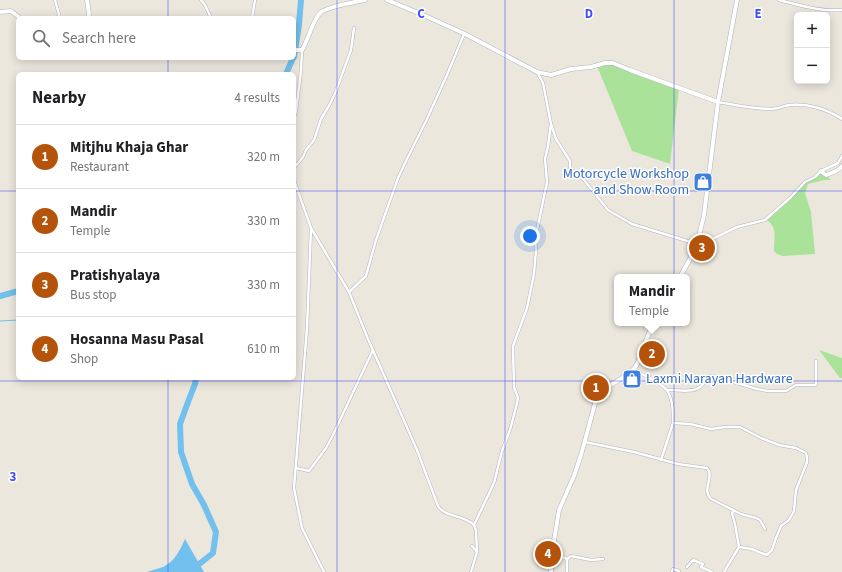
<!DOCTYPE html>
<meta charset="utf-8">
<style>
:root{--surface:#fff;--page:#f6f6f6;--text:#202124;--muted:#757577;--line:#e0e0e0;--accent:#b45309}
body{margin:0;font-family:"Source Sans 3",sans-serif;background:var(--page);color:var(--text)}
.controls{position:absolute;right:12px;top:12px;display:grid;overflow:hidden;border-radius:6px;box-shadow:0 2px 10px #0003}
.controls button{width:36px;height:36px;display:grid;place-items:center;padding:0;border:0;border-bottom:1px solid var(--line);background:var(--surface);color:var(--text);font:20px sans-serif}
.you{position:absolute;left:530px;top:236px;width:14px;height:14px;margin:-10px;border:3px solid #fff;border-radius:50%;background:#1a73e8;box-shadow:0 0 0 6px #1a73e833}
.badge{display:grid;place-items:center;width:26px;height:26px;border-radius:50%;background:var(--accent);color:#fff;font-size:13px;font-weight:700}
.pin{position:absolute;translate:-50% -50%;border:2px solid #fff;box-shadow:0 1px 4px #0006}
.popup{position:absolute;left:614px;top:274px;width:76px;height:52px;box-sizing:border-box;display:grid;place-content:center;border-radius:6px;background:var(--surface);filter:drop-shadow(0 1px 3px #0005);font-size:13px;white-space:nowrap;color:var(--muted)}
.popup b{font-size:15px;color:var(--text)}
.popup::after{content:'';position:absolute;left:50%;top:100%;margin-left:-8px;border:8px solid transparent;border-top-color:var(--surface)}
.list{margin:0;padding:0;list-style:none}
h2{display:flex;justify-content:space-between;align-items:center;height:52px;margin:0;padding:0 16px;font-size:17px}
h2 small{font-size:13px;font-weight:400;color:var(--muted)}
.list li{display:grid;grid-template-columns:26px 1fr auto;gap:12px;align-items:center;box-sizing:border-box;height:64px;padding:0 16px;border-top:1px solid var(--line)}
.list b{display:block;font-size:15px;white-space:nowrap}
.list p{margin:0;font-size:13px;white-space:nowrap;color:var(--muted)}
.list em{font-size:13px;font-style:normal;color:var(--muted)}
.icon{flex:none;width:22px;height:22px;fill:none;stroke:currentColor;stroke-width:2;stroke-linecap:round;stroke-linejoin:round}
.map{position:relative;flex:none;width:842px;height:572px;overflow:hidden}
.search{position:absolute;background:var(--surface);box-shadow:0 2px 10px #0003;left:16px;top:16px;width:280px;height:44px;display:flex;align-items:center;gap:10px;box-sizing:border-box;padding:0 14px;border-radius:6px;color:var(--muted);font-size:15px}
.panel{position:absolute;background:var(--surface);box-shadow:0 2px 10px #0003;left:16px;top:72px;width:280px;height:308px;border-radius:6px}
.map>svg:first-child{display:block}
</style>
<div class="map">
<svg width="842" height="572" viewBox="0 0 842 572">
<rect width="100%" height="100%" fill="#ece7dd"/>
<g fill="#abe29a">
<polygon points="609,62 679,88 670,164 632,151 597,66"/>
<path d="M821,171L831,180H824L808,184L805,193L811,212L815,254L783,256L777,254L774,251C774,239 778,226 766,220L769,217L805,182L815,177Z"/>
<polygon points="819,350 842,358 842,378 840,378"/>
</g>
<path fill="#71c0ed" d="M185,539L204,572H147C152,570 158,569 163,567C175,561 180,550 185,539Z"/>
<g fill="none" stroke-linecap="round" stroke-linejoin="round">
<polyline stroke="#71c0ed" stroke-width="1" points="0,321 18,320"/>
<g stroke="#71c0ed" stroke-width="6">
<polyline points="294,57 299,24 301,0"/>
<polyline points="286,74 293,58"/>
<polyline points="0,296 18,291"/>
<polyline points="187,572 193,569 213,553 216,532 204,505 192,484 181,452 180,424 188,402 195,384 196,378"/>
</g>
<defs>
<g id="street">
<polyline points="55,0 60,18"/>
<polyline points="201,0 205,5 211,18"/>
<path d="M779,0C799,5 821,12 842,10"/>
<polyline points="252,18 255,0"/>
<polyline points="537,72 543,83 551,124 556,139 570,161 570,169 584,180 608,210 632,224 697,244 706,242 737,227 765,220 791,197 805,182 815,177 821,171 838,163 842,156"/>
<path d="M718,102C735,105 753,109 771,109C777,109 783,106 789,105C807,103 827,109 842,119"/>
<polyline points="294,117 296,111 301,71 302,50"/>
<polyline points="294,168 303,157 306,150 314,140 321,119 330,104 336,91 351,50 354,28"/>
<path d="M294,180L311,228L349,292L368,339L417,450L438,506C445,518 463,514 474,525"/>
<polyline points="311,229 307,328 294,488 302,528 324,572"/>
<polyline points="349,292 366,276 376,240 398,178 407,159 426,121 447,75 464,34"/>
<path d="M633,370C642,374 664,384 668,392C673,401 673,412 673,423L690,424L711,429L725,427H740L761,438L779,445L796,448L806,453L807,458V462L796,490L794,511L789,520L781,526L776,538L772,550L767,555L764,554L752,549L739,547L735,524L732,513L734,511"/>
<path d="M667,390C677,390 692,393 700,387C704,384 706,380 709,376H713L757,389L768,391H786L796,385H815L816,384V361"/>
<path d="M585,442L634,452L678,464L707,468C715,477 701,489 711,499L741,514L756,518L760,520L765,529"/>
<polyline points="661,460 673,423"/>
<polyline points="296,468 309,471 326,448 333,435 373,350"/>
<polyline points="477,552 476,530 474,525 494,483 502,451 510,430 516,407 518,398 514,387 513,346 527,308 534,274 536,250 535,240 547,182 545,159 548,146 551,124"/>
<polyline points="552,553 567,559 567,572"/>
<polyline points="567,559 571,556 591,560 603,559"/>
<polyline points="687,567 693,560 703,564 701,567 712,572"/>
<polyline points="471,572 477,552 472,546"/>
<polyline points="672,572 673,569 679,571"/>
<polyline points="724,572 739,547"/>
</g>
<g id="secondary">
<polyline points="87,0 89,14 88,18"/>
<polyline points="387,0 421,14 465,34 537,72 551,75 571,69 591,67 605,63 613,63 630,70 718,102"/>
<polyline points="0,12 11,11 20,18"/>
<path d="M294,50H302C308,40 313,20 320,13C326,7 355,2 365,0"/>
<path d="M821,171L826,175C832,173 839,171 842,166"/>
<polyline points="680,277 691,257 697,244 704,215 718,102 737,0"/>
<path d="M551,572L552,553L559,510L574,476L581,455L597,396C603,386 623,380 632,371C639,364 641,355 644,346C647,338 650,331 653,323"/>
</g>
</defs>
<use href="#street" stroke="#b1b2be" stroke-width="3.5"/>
<use href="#secondary" stroke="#b1b2be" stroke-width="5"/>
<use href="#street" stroke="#fff" stroke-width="2.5"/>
<use href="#secondary" stroke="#fff" stroke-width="4"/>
</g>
<path fill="none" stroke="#3f4ff7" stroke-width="1" stroke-opacity="0.55" d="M168,0V18M337,0V572M505,0V572M674,0V572M168,58V74M0,191H18M294,191H842M168,378V572M0,381H842"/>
<defs>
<symbol id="shop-square" viewBox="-11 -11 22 22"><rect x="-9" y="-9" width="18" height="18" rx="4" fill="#3f7fe0" stroke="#fff"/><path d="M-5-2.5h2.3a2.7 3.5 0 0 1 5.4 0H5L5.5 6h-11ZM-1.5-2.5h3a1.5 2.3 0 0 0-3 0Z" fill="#fff"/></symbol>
</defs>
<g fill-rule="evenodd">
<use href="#shop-square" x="692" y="171" width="22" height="22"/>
<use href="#shop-square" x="621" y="368" width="22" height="22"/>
</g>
<g text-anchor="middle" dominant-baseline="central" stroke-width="3" stroke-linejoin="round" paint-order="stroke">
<g font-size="14" fill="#366cbe" stroke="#fff" text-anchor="end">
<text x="689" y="174">Motorcycle Workshop<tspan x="689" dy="16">and Show Room</tspan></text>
<text x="646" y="379" text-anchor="start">Laxmi Narayan Hardware</text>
</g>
</g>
<g font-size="13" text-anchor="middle" font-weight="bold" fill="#3f4ff7" stroke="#fff" stroke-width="3" stroke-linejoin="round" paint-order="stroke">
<text x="421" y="18">C</text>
<text x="589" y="18">D</text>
<text x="758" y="18">E</text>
<text x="13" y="481">3</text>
</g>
</svg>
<div class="controls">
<button>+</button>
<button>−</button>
</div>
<div class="you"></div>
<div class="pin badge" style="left:596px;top:388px">1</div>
<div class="pin badge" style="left:652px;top:354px">2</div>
<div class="popup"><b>Mandir</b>Temple</div>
<div class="pin badge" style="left:702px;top:248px">3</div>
<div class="pin badge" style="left:548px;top:554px">4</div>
<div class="search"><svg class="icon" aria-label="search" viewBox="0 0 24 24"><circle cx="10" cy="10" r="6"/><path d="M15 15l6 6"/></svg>Search here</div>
<section class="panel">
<h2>Nearby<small>4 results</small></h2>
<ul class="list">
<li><span class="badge">1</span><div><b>Mitjhu Khaja Ghar</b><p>Restaurant</p></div><em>320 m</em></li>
<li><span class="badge">2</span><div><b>Mandir</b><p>Temple</p></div><em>330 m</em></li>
<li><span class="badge">3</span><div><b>Pratishyalaya</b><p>Bus stop</p></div><em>330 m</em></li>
<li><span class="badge">4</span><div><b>Hosanna Masu Pasal</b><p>Shop</p></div><em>610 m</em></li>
</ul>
</section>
</div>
